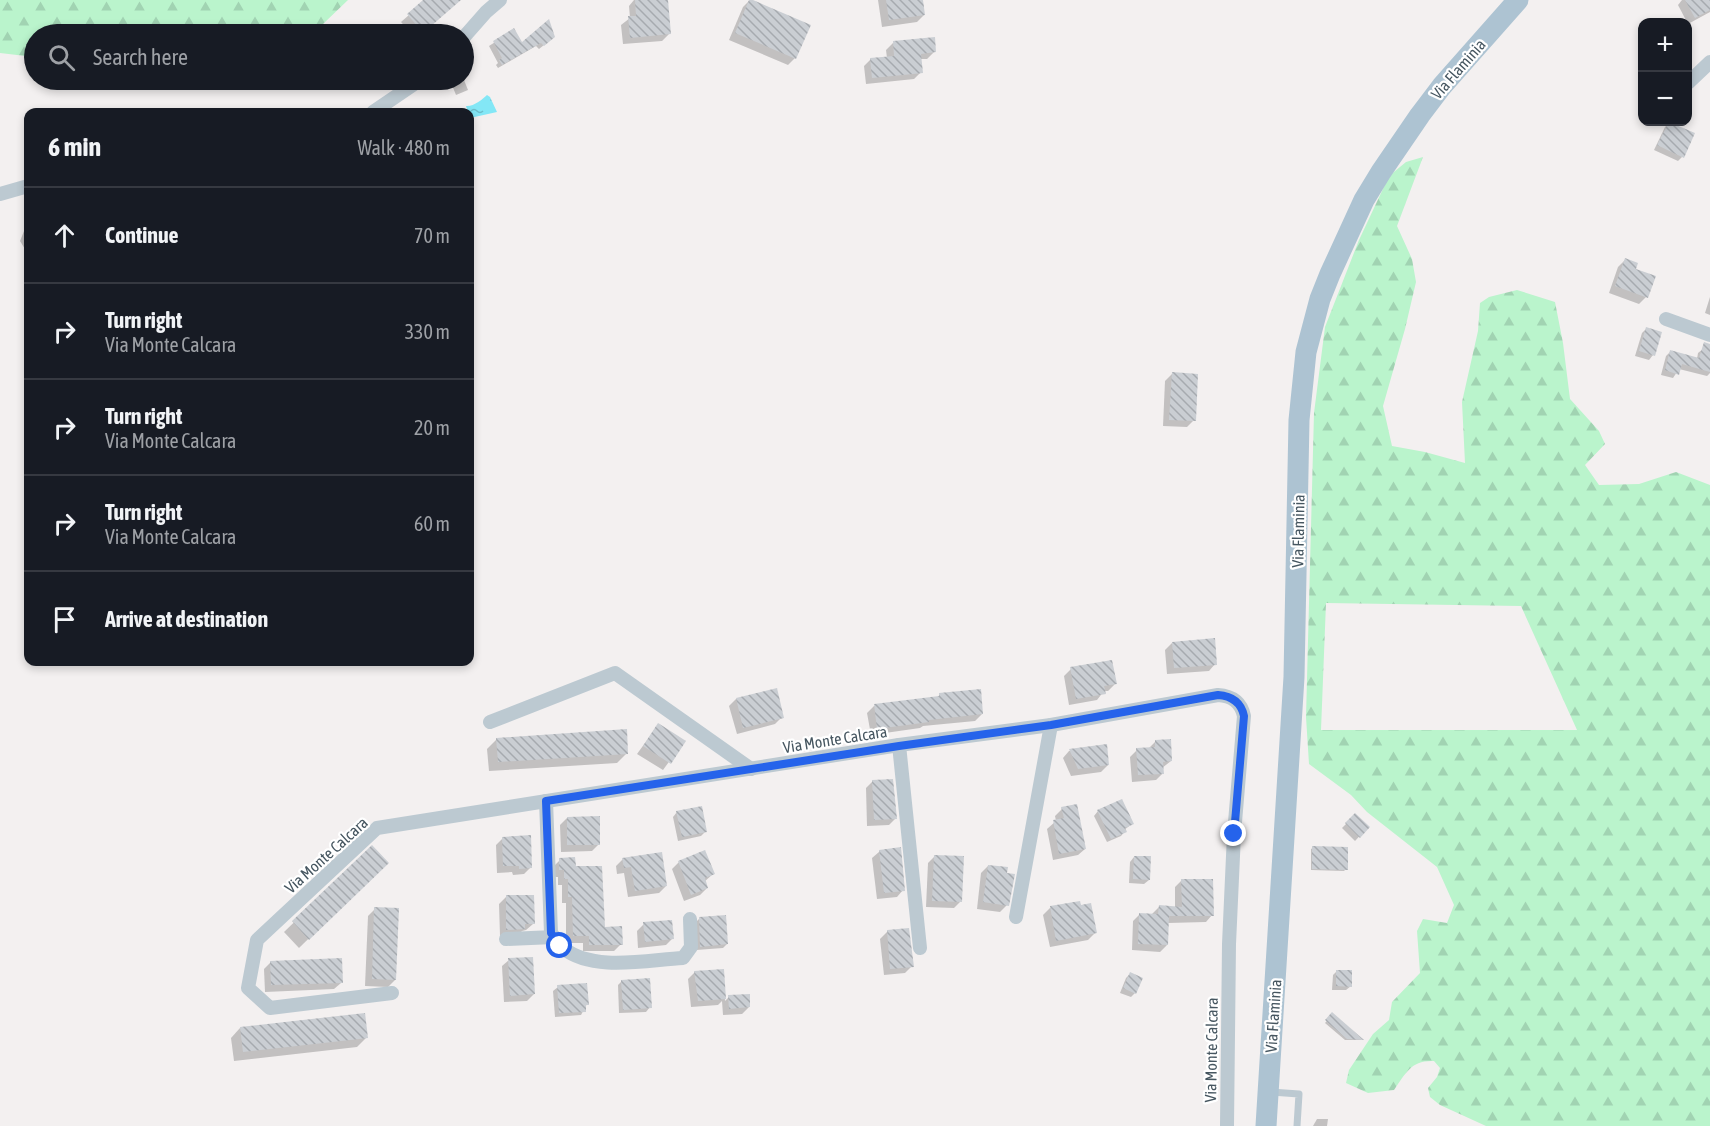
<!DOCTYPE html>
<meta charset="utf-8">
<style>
:root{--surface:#171b24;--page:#242831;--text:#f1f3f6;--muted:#9ea1a6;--line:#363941}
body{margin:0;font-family:"Asap Condensed",sans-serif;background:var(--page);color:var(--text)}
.controls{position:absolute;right:18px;top:18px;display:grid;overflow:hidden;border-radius:12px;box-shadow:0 3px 9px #0003}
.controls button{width:54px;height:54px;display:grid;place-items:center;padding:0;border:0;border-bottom:2px solid var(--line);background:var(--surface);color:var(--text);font:30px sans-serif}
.stop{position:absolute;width:18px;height:18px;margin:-14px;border:4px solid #2563eb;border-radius:50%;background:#fff}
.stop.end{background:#2563eb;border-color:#fff;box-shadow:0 2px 6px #0008}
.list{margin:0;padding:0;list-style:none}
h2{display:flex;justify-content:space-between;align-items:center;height:78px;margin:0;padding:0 24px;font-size:26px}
h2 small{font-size:20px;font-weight:400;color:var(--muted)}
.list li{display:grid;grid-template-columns:39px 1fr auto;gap:18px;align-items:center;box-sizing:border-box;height:96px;padding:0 24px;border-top:2px solid var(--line)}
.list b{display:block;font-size:22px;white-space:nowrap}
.list p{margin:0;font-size:20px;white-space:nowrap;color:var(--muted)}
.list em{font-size:20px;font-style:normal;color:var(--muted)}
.icon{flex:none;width:33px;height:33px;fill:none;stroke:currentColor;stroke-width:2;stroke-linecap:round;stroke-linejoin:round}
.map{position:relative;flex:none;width:1710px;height:1126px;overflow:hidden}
.search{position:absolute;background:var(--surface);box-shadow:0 3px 9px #0003;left:24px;top:24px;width:450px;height:66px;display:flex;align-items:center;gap:15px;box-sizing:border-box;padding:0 21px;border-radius:33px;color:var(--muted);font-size:22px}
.panel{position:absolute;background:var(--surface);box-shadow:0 3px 9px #0003;left:24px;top:108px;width:450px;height:558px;border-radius:12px}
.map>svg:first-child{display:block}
</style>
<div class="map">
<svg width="1710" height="1126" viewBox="0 0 1710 1126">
<defs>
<pattern id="forest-firs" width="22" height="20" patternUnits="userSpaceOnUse" patternTransform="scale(1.5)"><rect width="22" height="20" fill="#baf4cc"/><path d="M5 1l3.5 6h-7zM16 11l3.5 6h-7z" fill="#a1d3b2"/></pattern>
<pattern id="water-ripples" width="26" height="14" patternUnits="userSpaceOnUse" patternTransform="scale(1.5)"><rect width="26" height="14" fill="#83e7f6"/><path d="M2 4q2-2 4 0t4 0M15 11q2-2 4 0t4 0" fill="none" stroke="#6dbecb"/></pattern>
<pattern id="building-back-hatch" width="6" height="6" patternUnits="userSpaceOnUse" patternTransform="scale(1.5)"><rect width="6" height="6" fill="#caced3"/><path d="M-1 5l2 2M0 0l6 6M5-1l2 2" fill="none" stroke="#a6aaaf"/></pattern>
</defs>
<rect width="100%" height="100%" fill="#f3f0f0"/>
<g fill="url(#forest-firs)" fill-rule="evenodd">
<polygon points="0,0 348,0 323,24 195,26 171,34 34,34 34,57 0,53"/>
<path d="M1423,157L1397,226L1412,259L1416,282L1405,329L1383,406L1392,446L1425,452L1465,463L1462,402L1478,331L1480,303L1489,297L1517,290L1555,302L1563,343L1570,399L1599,431L1605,444L1585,465L1599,485L1639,484L1676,472L1710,485V1126H1486L1440,1105L1430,1097L1428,1088L1437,1077L1440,1068L1434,1061C1411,1060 1406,1073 1394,1090L1368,1093L1346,1083L1349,1070L1373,1034L1389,1020L1392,1002L1420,973L1417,931L1423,919L1447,923L1454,905L1437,867L1367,812L1351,795L1309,764L1306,717L1314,413L1325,327L1359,240L1389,176L1406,162ZM1326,603L1521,606L1577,730H1321Z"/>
</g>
<path fill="url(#water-ripples)" d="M487,95L490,97L497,112L470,118L466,106C473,107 483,99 487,95Z"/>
<g fill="#0003">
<polygon points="426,0 460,0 420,34 412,34 401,22"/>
<polygon points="634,0 666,0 669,34 662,41 623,44 621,25 630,18 629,6"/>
<polygon points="750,0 795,58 788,65 729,40 743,7"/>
<polygon points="878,0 921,0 924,15 917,22 882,27"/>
<polygon points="1682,0 1710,0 1710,12 1688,24 1678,5"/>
<polygon points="514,30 521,44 549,41 539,49 536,46 498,68 496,65 498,63 489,46"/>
<polygon points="893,43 934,52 927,59 920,59 921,72 914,79 866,84 864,66 871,59 887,58 886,50"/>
<polygon points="464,80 468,90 456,95 452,85"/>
<polygon points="1670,122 1682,157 1678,161 1654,150 1665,127"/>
<polygon points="28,221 28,260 28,254 20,241"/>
<polygon points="1625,260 1634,269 1646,297 1639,304 1609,293 1618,267"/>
<polygon points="1710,297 1710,315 1705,313"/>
<polygon points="1646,329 1653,355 1649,360 1635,356 1642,333"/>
<polygon points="1703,349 1710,351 1710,373 1707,376 1679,369 1673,378 1661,375 1666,356 1671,351 1697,359 1698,353"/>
<polygon points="1172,374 1194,420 1187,427 1163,426 1165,381"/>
<polygon points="1172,643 1215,664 1209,671 1167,674 1165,650"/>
<polygon points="1071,669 1115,684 1108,691 1104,691 1097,700 1069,705 1064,676"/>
<polygon points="940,695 982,714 975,721 923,726 920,728 871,735 867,713 874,706 937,697"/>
<polygon points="736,699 782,717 775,724 737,734 729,706"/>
<polygon points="658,725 684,741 663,770 637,754"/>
<polygon points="497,739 627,753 617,763 489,771 487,749"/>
<polygon points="1155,742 1171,761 1162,768 1163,773 1156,780 1132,782 1130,757 1137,750 1148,749"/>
<polygon points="1105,746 1108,765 1101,772 1071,776 1063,758 1069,751"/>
<polygon points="873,781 896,818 889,825 867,826 866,788"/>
<polygon points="1062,809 1085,849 1078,855 1053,860 1047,829 1056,821 1055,816"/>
<polygon points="1098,811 1132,824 1124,830 1125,831 1121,836 1107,842 1094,816"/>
<polygon points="677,812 706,831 701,836 678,841 673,817"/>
<polygon points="1355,815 1368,827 1355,841 1342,828"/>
<polygon points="567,818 599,844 592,851 561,852 560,825"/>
<polygon points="503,838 531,867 524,874 513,875 512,872 497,873 496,845"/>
<polygon points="372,847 387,862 299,948 284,932"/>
<polygon points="1313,848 1346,869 1344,871 1311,870 1311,849"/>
<polygon points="705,852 713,874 704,882 707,888 700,895 684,901 672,869 679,862"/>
<polygon points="879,852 903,890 897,897 877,899 872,858"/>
<polygon points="935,856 960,902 954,908 926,907 928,863"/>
<polygon points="1134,857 1149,880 1144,884 1129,883 1130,862"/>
<polygon points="623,859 666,886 659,893 628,897 624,873 617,874 616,866"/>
<polygon points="560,860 574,868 604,928 621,944 614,951 583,951 583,943 566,943 566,903 562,903 562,885 558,885 558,877 553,877 553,867"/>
<polygon points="988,866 1007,905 1000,912 977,909 981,873"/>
<polygon points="1182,880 1212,915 1206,922 1168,923 1167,945 1160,952 1132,950 1133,921 1140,914 1152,914 1159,907 1175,908 1175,887"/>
<polygon points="506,897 533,924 526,930 522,931 517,936 500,936 499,904"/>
<polygon points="1079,902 1095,933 1088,940 1050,947 1043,915 1050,908"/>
<polygon points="375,909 395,980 388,987 365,986 368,916"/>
<polygon points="699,919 727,944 723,948 696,950 695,923"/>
<polygon points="644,924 673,938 666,945 638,948 637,931"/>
<polygon points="887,932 912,966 905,973 884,975 880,939"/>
<polygon points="509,960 534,994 527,1001 504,1002 502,966"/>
<polygon points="271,962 341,983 334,989 265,992 264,969"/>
<polygon points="723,971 725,1001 729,997 749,1007 742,1014 723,1015 722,1001 718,1005 691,1007 688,979 695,972"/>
<polygon points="1337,971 1351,986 1346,990 1332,990 1333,975"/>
<polygon points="1130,974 1135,993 1131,997 1120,993 1126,978"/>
<polygon points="622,981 650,1007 646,1012 619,1013 618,985"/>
<polygon points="558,987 587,1004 581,1015 555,1017 553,991"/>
<polygon points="1332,1015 1362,1040 1345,1040 1325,1023"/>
<polygon points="240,1028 366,1038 357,1047 234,1061 231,1038"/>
<polygon points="1317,1119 1328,1119 1327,1126 1313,1126"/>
</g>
<g fill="url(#building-back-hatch)">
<polygon points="423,0 461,0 423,33 407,14"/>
<polygon points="635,0 668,0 671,34 630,38 628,16 636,16"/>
<polygon points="749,0 753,0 811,25 796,59 735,33"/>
<polygon points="886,0 923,0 925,15 889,20"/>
<polygon points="1685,0 1710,0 1710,10 1695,18"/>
<polygon points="549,19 555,37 544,46 541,43 502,65 499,60 502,58 493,41 514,28 522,42"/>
<polygon points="935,37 936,52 921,54 923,73 872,78 870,58 894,56 893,41"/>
<polygon points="1669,122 1695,133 1684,158 1657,145"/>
<polygon points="1625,258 1638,263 1636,269 1656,276 1648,298 1615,286"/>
<polygon points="1646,327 1662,332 1655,356 1639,351"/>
<polygon points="1704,342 1710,344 1710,372 1682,364 1679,375 1665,370 1670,350 1699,358"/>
<polygon points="1172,372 1198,374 1196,421 1169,420"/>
<polygon points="1215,638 1217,665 1174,668 1172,642"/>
<polygon points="1112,660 1117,684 1104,686 1106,694 1076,699 1070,667"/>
<polygon points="777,688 784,718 743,728 736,698"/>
<polygon points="981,689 983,714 929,720 929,722 877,729 874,704 939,696 939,693"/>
<polygon points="658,723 686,741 671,764 643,746"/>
<polygon points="627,729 628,754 498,762 496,738"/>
<polygon points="1171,739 1172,761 1163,762 1164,774 1138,775 1136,748 1155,747 1155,740"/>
<polygon points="1107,744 1109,765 1078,769 1069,749"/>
<polygon points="893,779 897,819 874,820 872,780"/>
<polygon points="1122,799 1134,824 1125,828 1127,832 1111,839 1097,810"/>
<polygon points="1077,804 1086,849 1059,854 1053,820 1064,818 1061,807"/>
<polygon points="702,806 707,832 682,837 676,811"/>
<polygon points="1355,813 1370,827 1360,838 1345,823"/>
<polygon points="600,816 600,845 567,845 567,817"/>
<polygon points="531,835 532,868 519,869 519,866 503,866 502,837"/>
<polygon points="372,845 389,863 309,940 292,921"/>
<polygon points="1312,846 1348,847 1348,870 1312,869"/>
<polygon points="901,847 905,891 884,893 879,850"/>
<polygon points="705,850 715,874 705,878 708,888 691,895 678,861"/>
<polygon points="662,852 667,886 635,891 631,867 624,868 622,858"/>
<polygon points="934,855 964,856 962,902 932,901"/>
<polygon points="1134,856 1151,856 1150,880 1133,879"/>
<polygon points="575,857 576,866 602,866 605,927 622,926 623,945 589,945 589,936 573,936 572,897 568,897 568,879 564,879 564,870 559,870 559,858"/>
<polygon points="988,865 1008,867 1007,873 1015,874 1009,906 983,902"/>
<polygon points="1181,879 1213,879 1214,916 1169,916 1168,945 1138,944 1139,913 1158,914 1159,905 1182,907"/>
<polygon points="506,895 534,895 535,924 525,924 525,929 506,930"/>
<polygon points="1080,901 1081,905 1091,903 1097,933 1056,941 1050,906"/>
<polygon points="374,907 399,908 396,980 372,979"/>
<polygon points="726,915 728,944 700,947 699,917"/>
<polygon points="672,920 674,939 645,942 643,922"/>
<polygon points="909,928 914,967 890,969 887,930"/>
<polygon points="533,957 535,994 510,996 508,958"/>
<polygon points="342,958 343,983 271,985 270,961"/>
<polygon points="724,969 726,999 698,1001 694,971"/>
<polygon points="1336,970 1352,970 1352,987 1336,986"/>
<polygon points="1130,972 1143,978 1136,994 1123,988"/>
<polygon points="650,978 652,1008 623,1010 621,980"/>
<polygon points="587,983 589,1005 586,1005 586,1012 559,1013 557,985"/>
<polygon points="750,994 750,1007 729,1009 728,995"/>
<polygon points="1332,1012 1364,1040 1347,1039 1325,1020"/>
<polygon points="365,1013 368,1038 243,1052 240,1027"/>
</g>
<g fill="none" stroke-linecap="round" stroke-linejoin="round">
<polyline stroke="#bcc9d1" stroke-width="7" points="1271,1092 1299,1094 1297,1126"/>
<g stroke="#bcc9d1" stroke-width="14">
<polyline points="464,37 486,12 500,0"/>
<polyline points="1688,83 1710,62"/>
<polyline points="373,112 420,80"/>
<polyline points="0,194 28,186"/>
<polyline points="1666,319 1710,335"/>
<polyline points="490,722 615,673 751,769"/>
<polyline points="899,745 920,948"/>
<path d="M546,801L551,933C555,938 558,944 563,948C593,972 646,960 683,958L691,947L690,919"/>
<polyline points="1016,917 1051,725"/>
<polyline points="506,939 554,937"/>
<path d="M392,993L270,1008L248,988L257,940L377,828L899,745L1051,725L1218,695C1232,696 1241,702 1244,716L1234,834L1229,944L1227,1126"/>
</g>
<polyline stroke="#adc3d2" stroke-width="21" points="1266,1126 1294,677 1299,420 1306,352 1320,299 1330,274 1364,200 1381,172 1420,115 1442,86 1518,0"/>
</g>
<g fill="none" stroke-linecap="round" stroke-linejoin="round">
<path stroke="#2563eb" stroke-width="8" d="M560,946L551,933L546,801L899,746L1051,725L1218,695C1232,696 1241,702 1244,716L1234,834"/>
</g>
<g text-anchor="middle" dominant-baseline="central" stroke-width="4.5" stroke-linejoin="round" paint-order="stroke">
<g font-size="16" fill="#465660" stroke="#fff">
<text transform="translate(1458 69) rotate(-49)">Via Flaminia</text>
<text transform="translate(1298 531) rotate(-89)">Via Flaminia</text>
<text transform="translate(835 739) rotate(-9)">Via Monte Calcara</text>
<text transform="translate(326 855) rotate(-42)">Via Monte Calcara</text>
<text transform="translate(1273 1016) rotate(-86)">Via Flaminia</text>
<text transform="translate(1211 1050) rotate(-89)">Via Monte Calcara</text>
</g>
</g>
</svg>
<div class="controls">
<button>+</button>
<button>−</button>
</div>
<div class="stop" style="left:560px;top:946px"></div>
<div class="stop end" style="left:1234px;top:834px"></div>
<div class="search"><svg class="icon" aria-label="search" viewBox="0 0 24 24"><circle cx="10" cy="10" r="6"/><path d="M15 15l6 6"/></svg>Search here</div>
<section class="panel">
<h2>6 min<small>Walk · 480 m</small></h2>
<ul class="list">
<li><svg class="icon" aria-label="ahead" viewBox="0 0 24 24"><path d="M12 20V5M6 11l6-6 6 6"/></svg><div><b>Continue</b></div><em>70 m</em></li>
<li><svg class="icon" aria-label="right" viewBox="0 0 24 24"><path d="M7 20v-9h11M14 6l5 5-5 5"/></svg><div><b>Turn right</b><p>Via Monte Calcara</p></div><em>330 m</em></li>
<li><svg class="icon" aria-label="right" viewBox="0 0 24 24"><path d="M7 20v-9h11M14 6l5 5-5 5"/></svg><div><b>Turn right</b><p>Via Monte Calcara</p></div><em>20 m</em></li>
<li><svg class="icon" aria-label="right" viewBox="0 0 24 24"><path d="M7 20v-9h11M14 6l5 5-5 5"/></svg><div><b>Turn right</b><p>Via Monte Calcara</p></div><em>60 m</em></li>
<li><svg class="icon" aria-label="arrive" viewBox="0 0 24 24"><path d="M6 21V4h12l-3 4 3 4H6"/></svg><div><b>Arrive at destination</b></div></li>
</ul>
</section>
</div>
